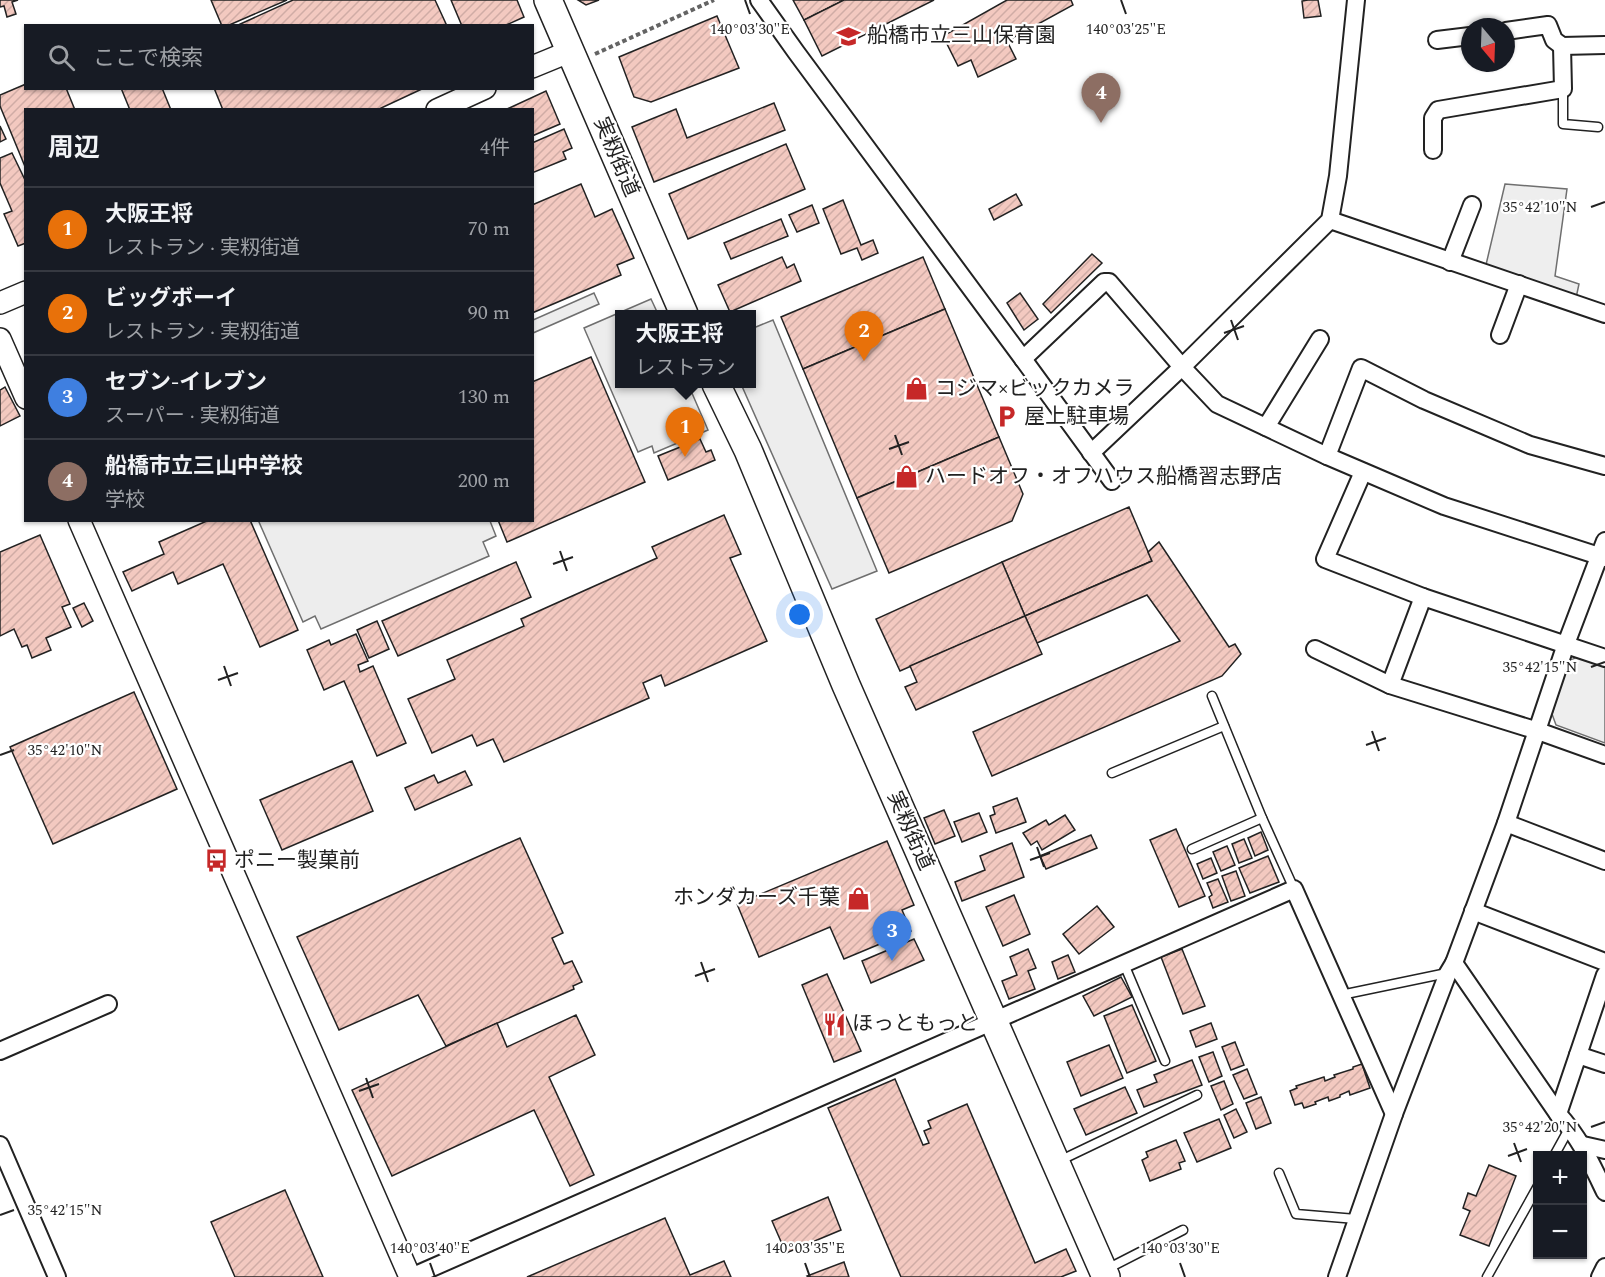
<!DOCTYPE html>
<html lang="ja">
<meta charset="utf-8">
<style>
:root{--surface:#171b24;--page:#20242c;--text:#f1f3f6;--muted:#9ea1a6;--line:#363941;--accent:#2563eb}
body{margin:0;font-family:Spectral,"Noto Sans JP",serif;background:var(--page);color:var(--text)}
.controls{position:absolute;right:18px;bottom:18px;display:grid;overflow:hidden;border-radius:0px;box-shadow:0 2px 4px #0004}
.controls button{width:54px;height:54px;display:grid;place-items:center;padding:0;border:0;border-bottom:2px solid var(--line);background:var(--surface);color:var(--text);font:30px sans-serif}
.compass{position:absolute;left:1461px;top:18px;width:54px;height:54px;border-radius:50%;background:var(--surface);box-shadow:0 2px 4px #0004;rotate:161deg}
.you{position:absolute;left:800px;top:615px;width:21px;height:21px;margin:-15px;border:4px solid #fff;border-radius:50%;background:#1a73e8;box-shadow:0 0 0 9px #1a73e833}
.badge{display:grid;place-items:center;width:39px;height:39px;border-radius:50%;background:var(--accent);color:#fff;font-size:20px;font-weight:700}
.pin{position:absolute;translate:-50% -50px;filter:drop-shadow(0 2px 3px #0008)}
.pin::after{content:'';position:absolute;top:32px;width:21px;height:18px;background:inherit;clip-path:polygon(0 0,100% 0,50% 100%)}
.popup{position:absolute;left:615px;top:310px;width:141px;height:78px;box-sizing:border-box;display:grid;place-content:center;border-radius:0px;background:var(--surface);filter:drop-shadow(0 2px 4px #0005);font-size:20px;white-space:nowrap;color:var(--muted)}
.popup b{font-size:22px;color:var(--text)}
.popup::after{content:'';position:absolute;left:50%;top:100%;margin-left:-12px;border:12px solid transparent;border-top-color:var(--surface)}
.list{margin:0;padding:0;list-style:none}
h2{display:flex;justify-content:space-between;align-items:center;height:78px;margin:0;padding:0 24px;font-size:26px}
h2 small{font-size:20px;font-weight:400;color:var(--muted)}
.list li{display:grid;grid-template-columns:39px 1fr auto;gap:18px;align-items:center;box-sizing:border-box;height:84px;padding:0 24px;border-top:2px solid var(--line)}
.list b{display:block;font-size:22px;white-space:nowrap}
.list p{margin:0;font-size:20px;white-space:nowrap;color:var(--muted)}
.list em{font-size:20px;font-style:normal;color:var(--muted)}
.icon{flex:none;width:33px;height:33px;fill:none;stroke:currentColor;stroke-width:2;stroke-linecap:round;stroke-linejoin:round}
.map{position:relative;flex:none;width:1605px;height:1277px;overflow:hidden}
.search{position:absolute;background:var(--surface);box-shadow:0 2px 4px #0004;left:24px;top:24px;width:510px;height:66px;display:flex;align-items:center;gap:15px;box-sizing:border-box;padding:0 21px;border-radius:0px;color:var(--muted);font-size:22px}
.panel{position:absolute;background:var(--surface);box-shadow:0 2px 4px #0004;left:24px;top:108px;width:510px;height:414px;border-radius:0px}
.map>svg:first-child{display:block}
</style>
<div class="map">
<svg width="1605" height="1277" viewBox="0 0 1605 1277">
<defs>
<pattern id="building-hatch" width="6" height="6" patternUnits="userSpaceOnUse" patternTransform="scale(1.5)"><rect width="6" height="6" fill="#f3c9c0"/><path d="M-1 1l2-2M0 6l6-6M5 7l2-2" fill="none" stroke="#d0aca5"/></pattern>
</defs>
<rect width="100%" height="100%" fill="#fff"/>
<g fill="#eee" stroke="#6f6f6f" stroke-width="1.5">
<polygon points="1505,184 1567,189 1555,276 1579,284 1576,298 1485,269"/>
<polygon points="1578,656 1605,666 1605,743 1556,725 1552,714 1568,662"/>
</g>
<g fill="#ededed" stroke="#6f6f6f" stroke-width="1.5">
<polygon points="594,293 599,304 533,333 533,320"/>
<polygon points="651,299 658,314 619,314 619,384 688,384 708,430 654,453 652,446 638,452 584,328"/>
<polygon points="773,320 877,571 832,589 741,384 751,384 751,329"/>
<polygon points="262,520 490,521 496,536 483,542 489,556 321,629 315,616 303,622 259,522"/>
</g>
<g fill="url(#building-hatch)" stroke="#222" stroke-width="1.5">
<polygon points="0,0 18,0 12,2 16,14 7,17 4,6 0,7"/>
<polygon points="211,0 287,0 227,26 222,26"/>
<polygon points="293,0 435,0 447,26 236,26"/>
<polygon points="451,0 517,0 524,17 504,26 462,26"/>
<polygon points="578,0 599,0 586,5"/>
<polygon points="793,0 844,0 804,20"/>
<polygon points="844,0 934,0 822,56 804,20"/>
<polygon points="1007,0 1071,0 1073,5 1007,41 1016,59 978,77 971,60 958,66 943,36"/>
<polygon points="1308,0 1318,0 1321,16 1304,18 1302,1"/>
<polygon points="717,16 739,68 651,102 634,97 619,57"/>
<polygon points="26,84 26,88 66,88 75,110 26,110 26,169 0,106 0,95"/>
<polygon points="121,88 162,88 171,110 130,110"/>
<polygon points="214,88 424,88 377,110 223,110"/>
<polygon points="546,91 560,124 532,136 532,110 505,110"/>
<polygon points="774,103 785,130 654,182 632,127 676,109 687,138"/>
<polygon points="0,126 6,139 0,142"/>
<polygon points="564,129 572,148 563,152 566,159 532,173 532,143"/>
<polygon points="786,144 805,189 688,239 669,194"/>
<polygon points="12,153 26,182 26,243 18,246 4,214 12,211 0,183 0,158"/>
<polygon points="581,184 595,217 612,209 634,258 617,265 621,275 532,313 532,205"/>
<polygon points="1016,194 1022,205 994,220 989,209"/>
<polygon points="843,200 861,245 873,240 878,253 862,260 857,248 841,254 823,209"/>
<polygon points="812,205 819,223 797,232 789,215"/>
<polygon points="781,219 788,236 731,259 724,243"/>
<polygon points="1092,254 1102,263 1051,313 1043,304"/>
<polygon points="782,257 787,268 794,264 801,281 730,312 718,285"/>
<polygon points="923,257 945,309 803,369 781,317"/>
<polygon points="1020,293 1038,319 1024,330 1007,303"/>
<polygon points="945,309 999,437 857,498 803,369"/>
<polygon points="591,357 645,482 507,542 498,520 532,520 532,382"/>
<polygon points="5,387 20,416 0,426 0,390"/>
<polygon points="999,437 1023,494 1012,521 889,573 857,498"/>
<polygon points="700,439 706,452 711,450 715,460 668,480 658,456"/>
<polygon points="1129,507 1152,561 1025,616 1002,562"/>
<polygon points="724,515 741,554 730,558 767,641 665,686 661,675 643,683 649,698 504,762 493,739 477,746 472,735 432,753 408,699 455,679 447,660 524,626 521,619 657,558 652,547"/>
<polygon points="209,520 250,520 298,630 260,647 223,564 178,584 173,572 132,591 123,572 164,554 159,542"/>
<polygon points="40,535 70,604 62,607 71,627 46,638 51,650 32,658 27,645 22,647 14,629 0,636 0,552"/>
<polygon points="1159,542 1229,647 1235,644 1241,654 1222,676 992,776 973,732 1180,641 1147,595 1037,643 1025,616 1152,561 1148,552"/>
<polygon points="516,562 531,597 398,656 382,621"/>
<polygon points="1002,562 1025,616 900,671 876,619"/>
<polygon points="84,603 93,621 82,627 73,608"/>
<polygon points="1025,616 1042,654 916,710 905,687 917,682 910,666"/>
<polygon points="377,621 389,649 369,658 357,630"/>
<polygon points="356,634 368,661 358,665 360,672 373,666 406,743 377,756 344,681 324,690 307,650 329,640 331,645"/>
<polygon points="134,692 177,789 53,844 10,747"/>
<polygon points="352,761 373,811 282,850 260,800"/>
<polygon points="465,771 472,785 415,810 405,788 434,775 438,783"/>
<polygon points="1017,798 1026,822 996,833 990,816 995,814 993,807"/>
<polygon points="944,810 955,836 935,844 924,818"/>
<polygon points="979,813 987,832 962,842 954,822"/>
<polygon points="1065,815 1075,830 1042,850 1037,841 1031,845 1023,833 1046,820 1049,825"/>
<polygon points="1176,829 1205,896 1179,907 1150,840"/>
<polygon points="1261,832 1268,850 1255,856 1248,838"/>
<polygon points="1091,835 1097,848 1046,869 1040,856"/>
<polygon points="520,838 563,933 552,938 564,964 572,961 582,982 573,986 574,989 446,1046 418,995 339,1030 297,937"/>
<polygon points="1244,839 1252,858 1239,863 1232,844"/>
<polygon points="887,841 914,905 902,910 911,931 844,959 830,927 759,957 737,904"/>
<polygon points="1012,843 1024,877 962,901 955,882 985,870 980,856"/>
<polygon points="1227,846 1235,865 1221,871 1213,852"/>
<polygon points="1268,856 1279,882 1250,893 1239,868"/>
<polygon points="1211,858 1217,873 1203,879 1197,864"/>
<polygon points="1236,871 1245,896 1231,901 1222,876"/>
<polygon points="1218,879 1228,902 1213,908 1209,897 1212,895 1207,883"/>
<polygon points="1014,895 1030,934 1003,946 986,907"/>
<polygon points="1097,906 1114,927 1079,954 1063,934"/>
<polygon points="914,939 924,960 871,983 862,961"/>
<polygon points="1028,949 1036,968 1028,971 1035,989 1009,999 1002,981 1017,975 1010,957"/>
<polygon points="1182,949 1205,1006 1183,1014 1161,957"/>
<polygon points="1068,955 1075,972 1058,979 1052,962"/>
<polygon points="827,974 861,1051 834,1062 802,985"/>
<polygon points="1121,977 1132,997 1094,1016 1083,996"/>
<polygon points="1132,1005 1156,1061 1127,1073 1104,1016"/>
<polygon points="576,1015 595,1055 549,1077 594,1175 570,1186 534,1110 392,1176 352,1090 497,1023 507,1047"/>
<polygon points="1211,1023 1217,1039 1196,1047 1190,1031"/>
<polygon points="1235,1042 1244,1065 1231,1070 1222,1047"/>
<polygon points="1109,1045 1123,1078 1081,1096 1067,1062"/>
<polygon points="1213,1052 1222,1076 1209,1082 1199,1057"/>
<polygon points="1192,1060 1202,1085 1144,1107 1137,1090 1157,1082 1154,1075"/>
<polygon points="1362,1064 1370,1088 1350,1095 1349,1091 1340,1095 1340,1097 1329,1101 1328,1097 1315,1102 1316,1104 1304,1108 1302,1103 1295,1105 1290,1091 1297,1088 1296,1086 1324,1077 1325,1081 1335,1077 1334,1075 1353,1069 1353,1067"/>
<polygon points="1247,1069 1257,1094 1244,1099 1233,1075"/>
<polygon points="895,1079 923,1145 929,1143 924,1131 931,1128 928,1121 967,1104 1035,1263 1066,1249 1076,1271 1061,1277 901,1277 828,1108"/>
<polygon points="1224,1081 1233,1104 1221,1110 1211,1086"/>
<polygon points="1125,1087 1137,1113 1086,1135 1074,1109"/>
<polygon points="1261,1097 1271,1123 1256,1129 1246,1103"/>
<polygon points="1236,1109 1247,1132 1234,1138 1224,1115"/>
<polygon points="1219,1119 1231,1148 1197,1162 1184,1133"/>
<polygon points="1176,1140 1185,1161 1179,1163 1181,1169 1150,1181 1142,1160 1148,1157 1146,1152"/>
<polygon points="1489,1165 1516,1176 1489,1246 1460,1235 1470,1211 1463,1208 1468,1193 1476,1196"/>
<polygon points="285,1190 323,1277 235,1277 211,1222"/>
<polygon points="828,1197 841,1230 786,1253 772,1221"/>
<polygon points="665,1218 690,1275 724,1261 731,1277 527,1277"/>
<polygon points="844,1262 849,1277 808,1277 807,1276"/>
</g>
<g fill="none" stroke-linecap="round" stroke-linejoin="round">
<defs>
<g id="service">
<polyline points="1563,89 1563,124 1598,127"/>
<polyline points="1212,696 1262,818 1294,889"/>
<polyline points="1112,773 1224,726"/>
<polyline points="1192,849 1262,818"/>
<polyline points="1124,964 1165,1061"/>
<polyline points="1341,995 1447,973"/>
<polyline points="1554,1156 1570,1127"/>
<polyline points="1059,1161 1197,1095"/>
<polyline points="1279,1173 1296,1214 1356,1219"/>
<polyline points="1107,1269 1183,1230"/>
<polyline points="1487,1277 1538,1186"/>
</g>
<g id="minor">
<polyline points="759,0 796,52 1023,359 1104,282 1109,282 1182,367 1217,404 1327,456 1444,506 1605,558"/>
<polyline points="1506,31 1548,25 1554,40 1562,46 1605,45"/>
<polyline points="1437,40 1470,36"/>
<polyline points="1433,150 1433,118 1438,110 1563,89 1562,46"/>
<polyline points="1330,220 1605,314"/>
<polyline points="1450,262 1472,205"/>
<polyline points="1500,335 1519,284"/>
<polyline points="1023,359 1112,481"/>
<polyline points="1266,427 1320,339"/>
<polyline points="1091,453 1182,367 1330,220 1338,176 1356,0"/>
<polyline points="1327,456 1361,368 1424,400 1530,445 1605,466"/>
<polyline points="1363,472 1325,559 1423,597 1605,658"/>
<polyline points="1315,649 1390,685 1538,731 1605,755"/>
<polyline points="1390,685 1423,597"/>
<polyline points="1506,823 1605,861"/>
<polyline points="1473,911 1605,962"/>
<path d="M1454,963L1558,1114C1580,1138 1591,1163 1605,1192"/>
<polyline points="0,1051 108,1004"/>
<polyline points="1578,1055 1605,1064"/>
<polyline points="1558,1114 1605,975"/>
<polyline points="0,1145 57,1277"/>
<polyline points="1583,1145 1605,1150"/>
<polyline points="411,1277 1294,889 1394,1114"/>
<polyline points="1337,1277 1394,1114 1448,973 1454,963 1506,823 1566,644 1605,541"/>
<polyline points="1600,1277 1605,1267"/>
</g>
<g id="tertiary">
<polyline points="532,67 571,51"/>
<polyline points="437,110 485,88"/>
<polyline points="0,303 26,292"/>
<polyline points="0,339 26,398"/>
<polyline points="79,520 410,1277"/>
</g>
<g id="primary">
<polyline points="548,0 684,314"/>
<polyline points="716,384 748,450 846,685 1106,1277"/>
</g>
</defs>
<use href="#service" stroke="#222" stroke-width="11"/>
<use href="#minor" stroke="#222" stroke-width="20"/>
<use href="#tertiary" stroke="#222" stroke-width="24"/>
<use href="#primary" stroke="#222" stroke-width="30"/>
<polyline stroke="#646464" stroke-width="4" stroke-dasharray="4.5 3" stroke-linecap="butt" points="595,54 714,0"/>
<use href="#service" stroke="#fff" stroke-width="8"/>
<use href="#minor" stroke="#fff" stroke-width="16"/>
<use href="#tertiary" stroke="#fff" stroke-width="21"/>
<use href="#primary" stroke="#fff" stroke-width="27"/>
</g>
<path fill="none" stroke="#222" stroke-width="2" d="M745,0L750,14M1121,0L1126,14M1591,207L1605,202M1231,320L1238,340M1224,333L1244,326M895,435L902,455M889,449L909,442M560,551L567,571M553,564L573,557M224,666L231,686M1591,667L1605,662M218,680L238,673M1372,731L1379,751M1366,745L1386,738M0,755L14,750M1037,847L1044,867M1030,860L1050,853M701,962L708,982M695,976L715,969M366,1078L373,1098M359,1091L379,1084M1591,1127L1605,1122M1514,1143L1521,1162M1508,1156L1527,1149M0,1215L14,1210M430,1263L435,1277M805,1263L810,1277M1180,1263L1185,1277"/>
<defs>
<symbol id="school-bare" viewBox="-9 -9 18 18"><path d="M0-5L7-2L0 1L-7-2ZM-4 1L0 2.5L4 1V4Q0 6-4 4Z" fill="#c62828" stroke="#fff" stroke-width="2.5" paint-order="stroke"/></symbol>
<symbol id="shop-bare" viewBox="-9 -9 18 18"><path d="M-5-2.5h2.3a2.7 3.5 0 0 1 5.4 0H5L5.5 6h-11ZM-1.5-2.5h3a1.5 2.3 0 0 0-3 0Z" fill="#c62828" stroke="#fff" stroke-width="2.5" paint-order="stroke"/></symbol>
<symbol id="parking-bare" viewBox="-9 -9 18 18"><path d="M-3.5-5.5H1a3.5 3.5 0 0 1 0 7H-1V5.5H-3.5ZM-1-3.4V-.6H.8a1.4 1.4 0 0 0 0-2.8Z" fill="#c62828" stroke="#fff" stroke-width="2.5" paint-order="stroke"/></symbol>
<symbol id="bus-bare" viewBox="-9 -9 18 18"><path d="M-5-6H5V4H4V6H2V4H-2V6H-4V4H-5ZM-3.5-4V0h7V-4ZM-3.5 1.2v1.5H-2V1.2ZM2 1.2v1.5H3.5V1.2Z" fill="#c62828" stroke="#fff" stroke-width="2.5" paint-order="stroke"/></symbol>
<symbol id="restaurant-bare" viewBox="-9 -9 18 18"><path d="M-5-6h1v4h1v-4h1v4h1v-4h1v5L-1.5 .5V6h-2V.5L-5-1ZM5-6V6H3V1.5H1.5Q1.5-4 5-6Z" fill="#c62828" stroke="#fff" stroke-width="2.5" paint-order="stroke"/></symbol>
</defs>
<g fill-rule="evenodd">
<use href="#school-bare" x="832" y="20" width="33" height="33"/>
<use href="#shop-bare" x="900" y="372" width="33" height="33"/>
<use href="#parking-bare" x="990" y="400" width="33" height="33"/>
<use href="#shop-bare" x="890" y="460" width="33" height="33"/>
<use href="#bus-bare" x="200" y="844" width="33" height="33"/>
<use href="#shop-bare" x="842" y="882" width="33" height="33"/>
<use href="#restaurant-bare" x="818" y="1008" width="33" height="33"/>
</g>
<g text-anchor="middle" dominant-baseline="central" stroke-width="4.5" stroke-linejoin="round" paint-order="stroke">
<g font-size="21" fill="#222" stroke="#fff" text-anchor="start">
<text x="867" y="36">船橋市立三山保育園</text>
<text x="935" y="389">コジマ×ビックカメラ</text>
<text x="1024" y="417">屋上駐車場</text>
<text x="925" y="477">ハードオフ・オフハウス船橋習志野店</text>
<text x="234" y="861">ポニー製菓前</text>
<text x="840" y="898" text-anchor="end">ホンダカーズ千葉</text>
<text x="852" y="1024">ほっともっと</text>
</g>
<g font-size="21" fill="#222" stroke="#fff">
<text transform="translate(616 157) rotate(67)">実籾街道</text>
<text transform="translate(910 831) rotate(66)">実籾街道</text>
</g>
</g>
<g font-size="15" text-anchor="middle" fill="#222" stroke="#fff" stroke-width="4.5" stroke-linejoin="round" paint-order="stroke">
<text x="750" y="34">140°03'30"E</text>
<text x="1126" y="34">140°03'25"E</text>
<text x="1540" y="212">35°42'10"N</text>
<text x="1540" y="672">35°42'15"N</text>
<text x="65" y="755">35°42'10"N</text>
<text x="1540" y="1132">35°42'20"N</text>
<text x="65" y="1215">35°42'15"N</text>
<text x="430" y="1253">140°03'40"E</text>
<text x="805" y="1253">140°03'35"E</text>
<text x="1180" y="1253">140°03'30"E</text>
</g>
</svg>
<div class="controls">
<button>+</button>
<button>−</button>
</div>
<svg class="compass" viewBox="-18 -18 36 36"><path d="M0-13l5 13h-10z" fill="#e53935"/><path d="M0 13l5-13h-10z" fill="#9ea1a6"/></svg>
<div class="you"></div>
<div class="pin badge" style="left:685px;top:457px;background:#e8710a">1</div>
<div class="popup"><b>大阪王将</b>レストラン</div>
<div class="pin badge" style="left:864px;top:361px;background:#e8710a">2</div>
<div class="pin badge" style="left:892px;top:961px;background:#3f7fe0">3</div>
<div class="pin badge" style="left:1101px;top:123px;background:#8d6e63">4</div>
<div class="search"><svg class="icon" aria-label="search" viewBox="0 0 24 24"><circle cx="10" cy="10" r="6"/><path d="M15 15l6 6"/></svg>ここで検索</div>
<section class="panel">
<h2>周辺<small>4件</small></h2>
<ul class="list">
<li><span class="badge" style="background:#e8710a">1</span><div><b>大阪王将</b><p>レストラン · 実籾街道</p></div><em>70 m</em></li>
<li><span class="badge" style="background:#e8710a">2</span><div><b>ビッグボーイ</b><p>レストラン · 実籾街道</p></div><em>90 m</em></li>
<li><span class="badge" style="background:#3f7fe0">3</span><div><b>セブン-イレブン</b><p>スーパー · 実籾街道</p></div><em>130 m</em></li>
<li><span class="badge" style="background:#8d6e63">4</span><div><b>船橋市立三山中学校</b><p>学校</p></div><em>200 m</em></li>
</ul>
</section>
</div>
